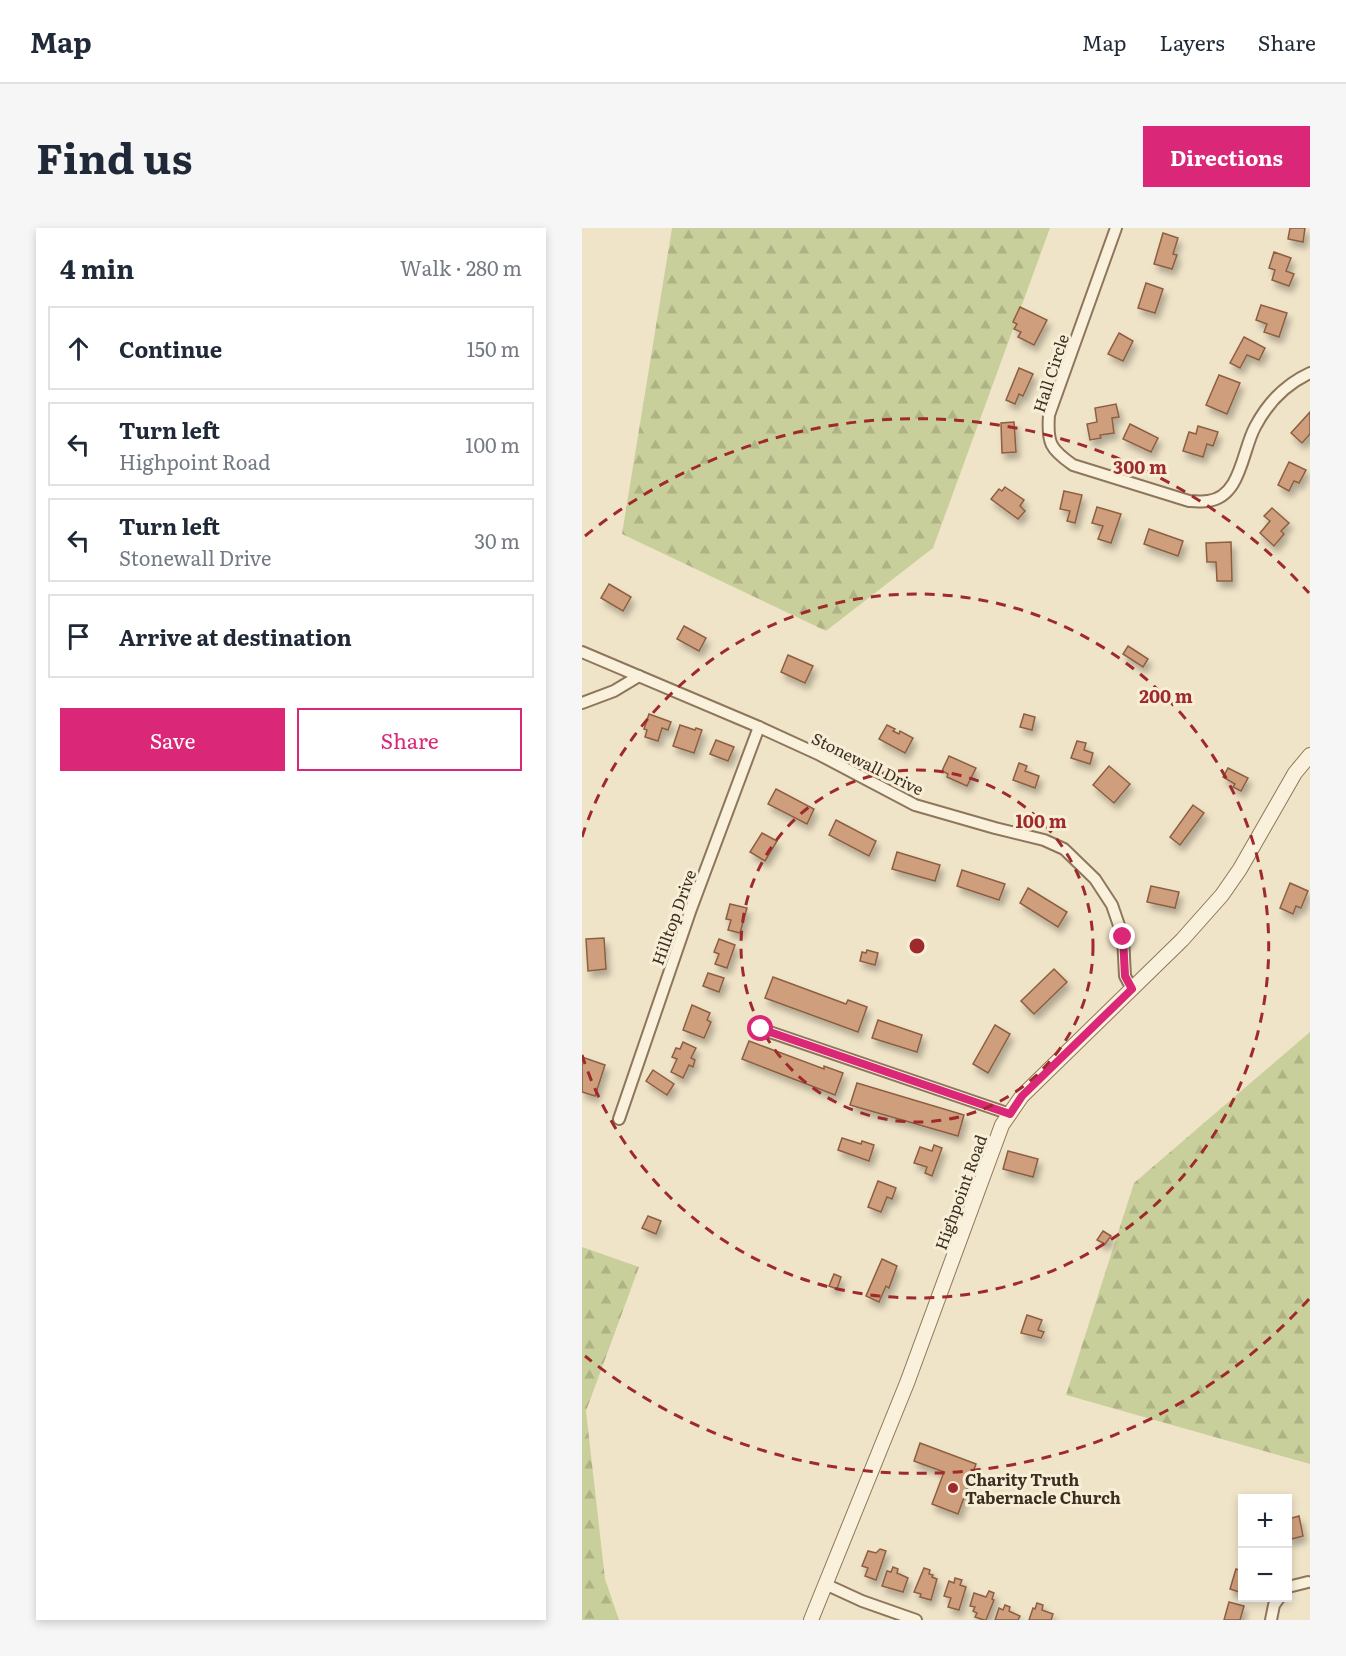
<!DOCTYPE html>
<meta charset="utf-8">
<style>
:root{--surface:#fff;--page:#f6f6f7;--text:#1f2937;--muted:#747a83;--line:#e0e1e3;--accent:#db2777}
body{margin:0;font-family:Literata,serif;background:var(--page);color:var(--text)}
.controls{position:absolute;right:18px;bottom:18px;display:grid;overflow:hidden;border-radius:0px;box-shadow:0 3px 9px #0003}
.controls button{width:54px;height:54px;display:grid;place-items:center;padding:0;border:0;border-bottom:2px solid var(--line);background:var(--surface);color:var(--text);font:30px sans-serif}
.stop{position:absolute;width:18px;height:18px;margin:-14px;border:4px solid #db2777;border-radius:50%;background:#fff}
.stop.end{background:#db2777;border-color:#fff;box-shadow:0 2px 6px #0008}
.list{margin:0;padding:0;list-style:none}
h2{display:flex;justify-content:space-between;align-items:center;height:78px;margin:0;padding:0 24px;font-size:26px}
h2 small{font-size:20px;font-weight:400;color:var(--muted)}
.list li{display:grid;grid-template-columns:39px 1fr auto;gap:18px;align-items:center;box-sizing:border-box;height:84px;margin:0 12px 12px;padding:0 12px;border:2px solid var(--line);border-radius:0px}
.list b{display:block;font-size:22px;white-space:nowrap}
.list p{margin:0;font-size:20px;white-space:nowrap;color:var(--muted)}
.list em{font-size:20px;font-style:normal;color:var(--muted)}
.actions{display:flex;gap:12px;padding:18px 24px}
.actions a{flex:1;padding:14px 0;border:2px solid var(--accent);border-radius:0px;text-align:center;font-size:21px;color:var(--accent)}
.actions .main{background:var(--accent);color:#fff}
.icon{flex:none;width:33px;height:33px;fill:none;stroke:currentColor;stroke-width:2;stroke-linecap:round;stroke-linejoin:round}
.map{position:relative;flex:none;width:728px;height:1392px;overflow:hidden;border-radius:0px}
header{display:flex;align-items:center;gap:36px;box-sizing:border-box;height:84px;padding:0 30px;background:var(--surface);border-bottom:2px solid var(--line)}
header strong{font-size:28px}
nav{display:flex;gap:33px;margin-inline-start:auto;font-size:21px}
.intro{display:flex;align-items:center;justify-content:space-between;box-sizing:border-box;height:144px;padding:0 36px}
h1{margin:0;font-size:42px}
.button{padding:15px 27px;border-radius:0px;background:var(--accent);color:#fff;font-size:21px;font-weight:700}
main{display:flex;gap:36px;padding:0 36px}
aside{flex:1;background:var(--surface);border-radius:0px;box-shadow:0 3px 9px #0003}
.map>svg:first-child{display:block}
</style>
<header>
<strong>Map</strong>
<nav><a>Map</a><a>Layers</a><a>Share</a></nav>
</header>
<div class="intro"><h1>Find us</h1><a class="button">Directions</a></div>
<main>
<aside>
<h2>4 min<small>Walk · 280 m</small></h2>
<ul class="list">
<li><svg class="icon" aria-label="ahead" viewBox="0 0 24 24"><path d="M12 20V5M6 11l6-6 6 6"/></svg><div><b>Continue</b></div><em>150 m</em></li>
<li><svg class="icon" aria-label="left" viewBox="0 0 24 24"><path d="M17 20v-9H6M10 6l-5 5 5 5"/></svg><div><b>Turn left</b><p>Highpoint Road</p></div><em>100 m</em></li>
<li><svg class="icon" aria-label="left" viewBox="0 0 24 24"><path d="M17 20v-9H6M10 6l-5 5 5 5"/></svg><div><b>Turn left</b><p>Stonewall Drive</p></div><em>30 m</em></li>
<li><svg class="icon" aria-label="arrive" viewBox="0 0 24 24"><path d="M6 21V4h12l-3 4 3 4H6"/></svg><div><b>Arrive at destination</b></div></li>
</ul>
<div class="actions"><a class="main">Save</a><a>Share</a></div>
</aside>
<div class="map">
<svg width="728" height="1392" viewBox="0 0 728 1392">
<defs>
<pattern id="forest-firs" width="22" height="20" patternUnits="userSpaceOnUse" patternTransform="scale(1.5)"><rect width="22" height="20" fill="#c9cf9b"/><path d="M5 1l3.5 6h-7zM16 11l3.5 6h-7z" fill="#aeb285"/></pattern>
<filter id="shadow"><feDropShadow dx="3.5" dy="6" stdDeviation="3" flood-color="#0004"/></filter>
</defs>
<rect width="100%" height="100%" fill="#f0e4c8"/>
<g fill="url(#forest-firs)">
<polygon points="90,0 468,0 351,320 244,403 40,306"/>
<polygon points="728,804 728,1236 484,1167 552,955"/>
<polygon points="0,1019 57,1039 4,1183 23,1351 37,1392 0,1392"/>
</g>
<g fill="#cf9f7d" stroke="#8d5f41" stroke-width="1.5" filter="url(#shadow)">
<polygon points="708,0 723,0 721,14 706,11"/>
<polygon points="581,5 596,10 591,26 595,27 590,41 572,36"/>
<polygon points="692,24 709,30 704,43 712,46 707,58 690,52 693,42 687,40"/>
<polygon points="564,55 581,61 573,85 556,80"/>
<polygon points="679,77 705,85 697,109 682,104 685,96 674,92"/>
<polygon points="438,79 465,92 452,117 436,109 439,104 432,101 435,96 431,94"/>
<polygon points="537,105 551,113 541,133 526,126"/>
<polygon points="662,109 683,120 677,132 665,127 658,140 648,135"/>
<polygon points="437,140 451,146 441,168 437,166 433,176 424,172"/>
<polygon points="637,147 658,155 645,186 624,177"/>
<polygon points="534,176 537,189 530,190 532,205 518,207 519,210 508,212 505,196 515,194 513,180"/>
<polygon points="728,184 728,206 720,215 709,205"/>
<polygon points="432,194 434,224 420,225 419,195"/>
<polygon points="548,196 576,210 569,224 541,211"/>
<polygon points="616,198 636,204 631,218 625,216 621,229 601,223 607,204 614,206"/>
<polygon points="707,234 724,242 717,255 712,253 707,263 696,257"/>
<polygon points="423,259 442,272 438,278 443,283 436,291 409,271 417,261 420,263"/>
<polygon points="482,263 500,267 493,295 485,293 488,283 478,281"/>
<polygon points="515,279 539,286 529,315 516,311 521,298 510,295"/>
<polygon points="690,280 707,295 699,303 702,306 692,318 678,305 688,293 682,288"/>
<polygon points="567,301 601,313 596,328 562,316"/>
<polygon points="649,314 650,353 635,353 634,334 625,334 624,315"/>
<polygon points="27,356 49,369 41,383 19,370"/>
<polygon points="102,398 124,410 117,423 95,411"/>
<polygon points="546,418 566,431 561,439 541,426"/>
<polygon points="206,427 231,438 223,455 199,444"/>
<polygon points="67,486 89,494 86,502 80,500 76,513 63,509 65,502 62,501"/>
<polygon points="442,486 453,489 450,502 438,499"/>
<polygon points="98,497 113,502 114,500 120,502 112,525 91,518"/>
<polygon points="305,497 313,501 311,503 317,506 318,503 331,510 323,525 297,511"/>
<polygon points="134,512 152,519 146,533 128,526"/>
<polygon points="495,513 504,515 502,522 511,525 508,536 489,530"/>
<polygon points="367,528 394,540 385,558 365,549 366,546 360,543"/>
<polygon points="437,535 445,538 443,543 457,548 453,560 431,552"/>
<polygon points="527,538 548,556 532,575 511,557"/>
<polygon points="646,540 666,550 659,563 651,559 653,556 641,549"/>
<polygon points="194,561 232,581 225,596 186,576"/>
<polygon points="611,577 622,585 598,617 588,609"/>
<polygon points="254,592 294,613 287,628 247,607"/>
<polygon points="180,605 195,613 183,633 168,624"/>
<polygon points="315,624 358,637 353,653 310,641"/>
<polygon points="380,642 423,656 417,672 375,658"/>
<polygon points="708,655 726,663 719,680 714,678 711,686 698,680"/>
<polygon points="569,658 597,664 593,680 565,674"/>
<polygon points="446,660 485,684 476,699 438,675"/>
<polygon points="148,676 165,680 158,705 146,702 149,692 144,691"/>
<polygon points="22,710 24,741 6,743 4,711"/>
<polygon points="137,711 153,717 145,740 133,736 137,726 132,724"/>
<polygon points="285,722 296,725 293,737 278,733 280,724 284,725"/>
<polygon points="472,741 485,754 452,786 439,773"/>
<polygon points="126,745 142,750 137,764 121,758"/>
<polygon points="191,749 264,776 266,772 285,779 276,804 183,770"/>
<polygon points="110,777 128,785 125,792 129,794 122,810 101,802"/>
<polygon points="296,792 340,807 335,824 290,810"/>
<polygon points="413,797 428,806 406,845 391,836"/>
<polygon points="167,813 242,841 242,838 261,845 253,867 160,831"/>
<polygon points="101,814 114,820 109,830 113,832 111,839 107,837 101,850 89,844 95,831 90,829 94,820 98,821"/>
<polygon points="0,829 23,837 13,868 0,864"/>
<polygon points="71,842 92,856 85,867 64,853"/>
<polygon points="275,855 382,887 376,908 268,877"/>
<polygon points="260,910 279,916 280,913 292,917 287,933 256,922"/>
<polygon points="352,917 360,920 350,948 343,945 345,939 332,935 338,919 350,923"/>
<polygon points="426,923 456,931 451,949 421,941"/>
<polygon points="296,953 314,960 310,971 305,969 299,984 286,979"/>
<polygon points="66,988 79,993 74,1006 60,1000"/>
<polygon points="521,1003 529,1008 523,1016 515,1012"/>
<polygon points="300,1031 315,1038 307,1060 304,1058 297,1074 284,1068"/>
<polygon points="252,1046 259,1049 255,1061 247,1058"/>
<polygon points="445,1087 460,1092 456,1102 462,1104 459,1110 439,1105"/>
<polygon points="338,1215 394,1236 376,1286 350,1276 362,1244 332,1233"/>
<polygon points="717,1288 721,1308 706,1312 706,1291"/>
<polygon points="298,1321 304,1323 294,1352 283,1348 286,1340 280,1338 286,1323 294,1325"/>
<polygon points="311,1339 316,1341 315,1345 326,1350 321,1364 300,1358 305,1343 309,1344"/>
<polygon points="342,1340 348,1342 347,1346 351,1347 350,1349 355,1351 349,1372 338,1369 339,1366 332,1364"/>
<polygon points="654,1341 660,1343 660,1365 648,1361"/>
<polygon points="373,1350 380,1352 378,1357 384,1359 377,1382 366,1379 369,1370 362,1368 367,1353 372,1355"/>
<polygon points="407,1363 412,1365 410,1371 412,1372 404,1392 402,1392 393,1389 395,1385 391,1383 393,1379 388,1378 392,1365 404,1369"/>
<polygon points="647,1374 662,1378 658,1392 642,1392"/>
<polygon points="455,1375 461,1377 460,1382 471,1386 469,1392 447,1392 451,1380 453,1381"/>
<polygon points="423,1377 428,1379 427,1383 438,1388 436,1392 413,1392 417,1380 421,1382"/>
</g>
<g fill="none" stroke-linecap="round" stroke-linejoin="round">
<defs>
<g id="minor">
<path d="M534,0L467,187C465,215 468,221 491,237L607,273C613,273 620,274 626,273C659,269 660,223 673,199C685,176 704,156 728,145"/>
<polyline points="0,424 177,499 238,527 333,577 413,600 462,612 482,621 513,651 530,677 541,709 543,748 550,761"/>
<polyline points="0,475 32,463 57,448"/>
<polyline points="179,801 428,886"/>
<polyline points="37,891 109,681 177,499"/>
<polyline points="243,1356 280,1373 334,1392"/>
<polyline points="706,1359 726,1354"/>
<polyline points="689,1392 692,1377 697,1370"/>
</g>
<polyline id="tertiary" points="229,1392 325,1155 420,897 440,868 600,712 640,667 658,641 713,545 728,527"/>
</defs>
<use href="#minor" stroke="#8d765c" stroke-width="14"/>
<use href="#tertiary" stroke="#8d765c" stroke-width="16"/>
<use href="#minor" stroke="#faf1dc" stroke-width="10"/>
<use href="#tertiary" stroke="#faf1dc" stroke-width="14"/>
</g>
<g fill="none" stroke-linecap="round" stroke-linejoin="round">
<polyline stroke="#db2777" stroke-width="8" points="179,801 428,886 440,868 550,761 543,748 541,709"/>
</g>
<g fill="none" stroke="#9e2a2b" stroke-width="3" stroke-dasharray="10 8">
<circle cx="335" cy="718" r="176"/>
<path d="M0 609A352 352 0 1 1 0 827"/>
<path d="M727 1071A528 528 0 0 1 3 1128M3 308A528 528 0 0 1 727 365"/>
</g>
<circle fill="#9e2a2b" stroke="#f7eed8" stroke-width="2" cx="371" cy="1260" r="6"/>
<g text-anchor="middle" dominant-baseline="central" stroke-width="6" stroke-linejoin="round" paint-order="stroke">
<g font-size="16" fill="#3d2e20" stroke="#f7eed8">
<text transform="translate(468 145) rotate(-72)">Hall Circle</text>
<text transform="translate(286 535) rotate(26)">Stonewall Drive</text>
<text transform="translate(91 689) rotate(-70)">Hilltop Drive</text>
<text transform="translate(378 964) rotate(-70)">Highpoint Road</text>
</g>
<g font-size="16" font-weight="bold" fill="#3d2e20" stroke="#f7eed8" text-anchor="start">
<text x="383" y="1251">Charity Truth<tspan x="383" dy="18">Tabernacle Church</tspan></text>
</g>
</g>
<circle cx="335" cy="718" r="9" fill="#9e2a2b" stroke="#f7eed8" stroke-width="3"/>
<g font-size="18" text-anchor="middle" font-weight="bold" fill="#9e2a2b" stroke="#f7eed8" stroke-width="6" stroke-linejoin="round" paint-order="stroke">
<text x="558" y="246">300 m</text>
<text x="584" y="475">200 m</text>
<text x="459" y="600">100 m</text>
</g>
</svg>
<div class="controls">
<button>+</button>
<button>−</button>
</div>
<div class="stop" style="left:179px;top:801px"></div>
<div class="stop end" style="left:541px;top:709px"></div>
</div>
</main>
